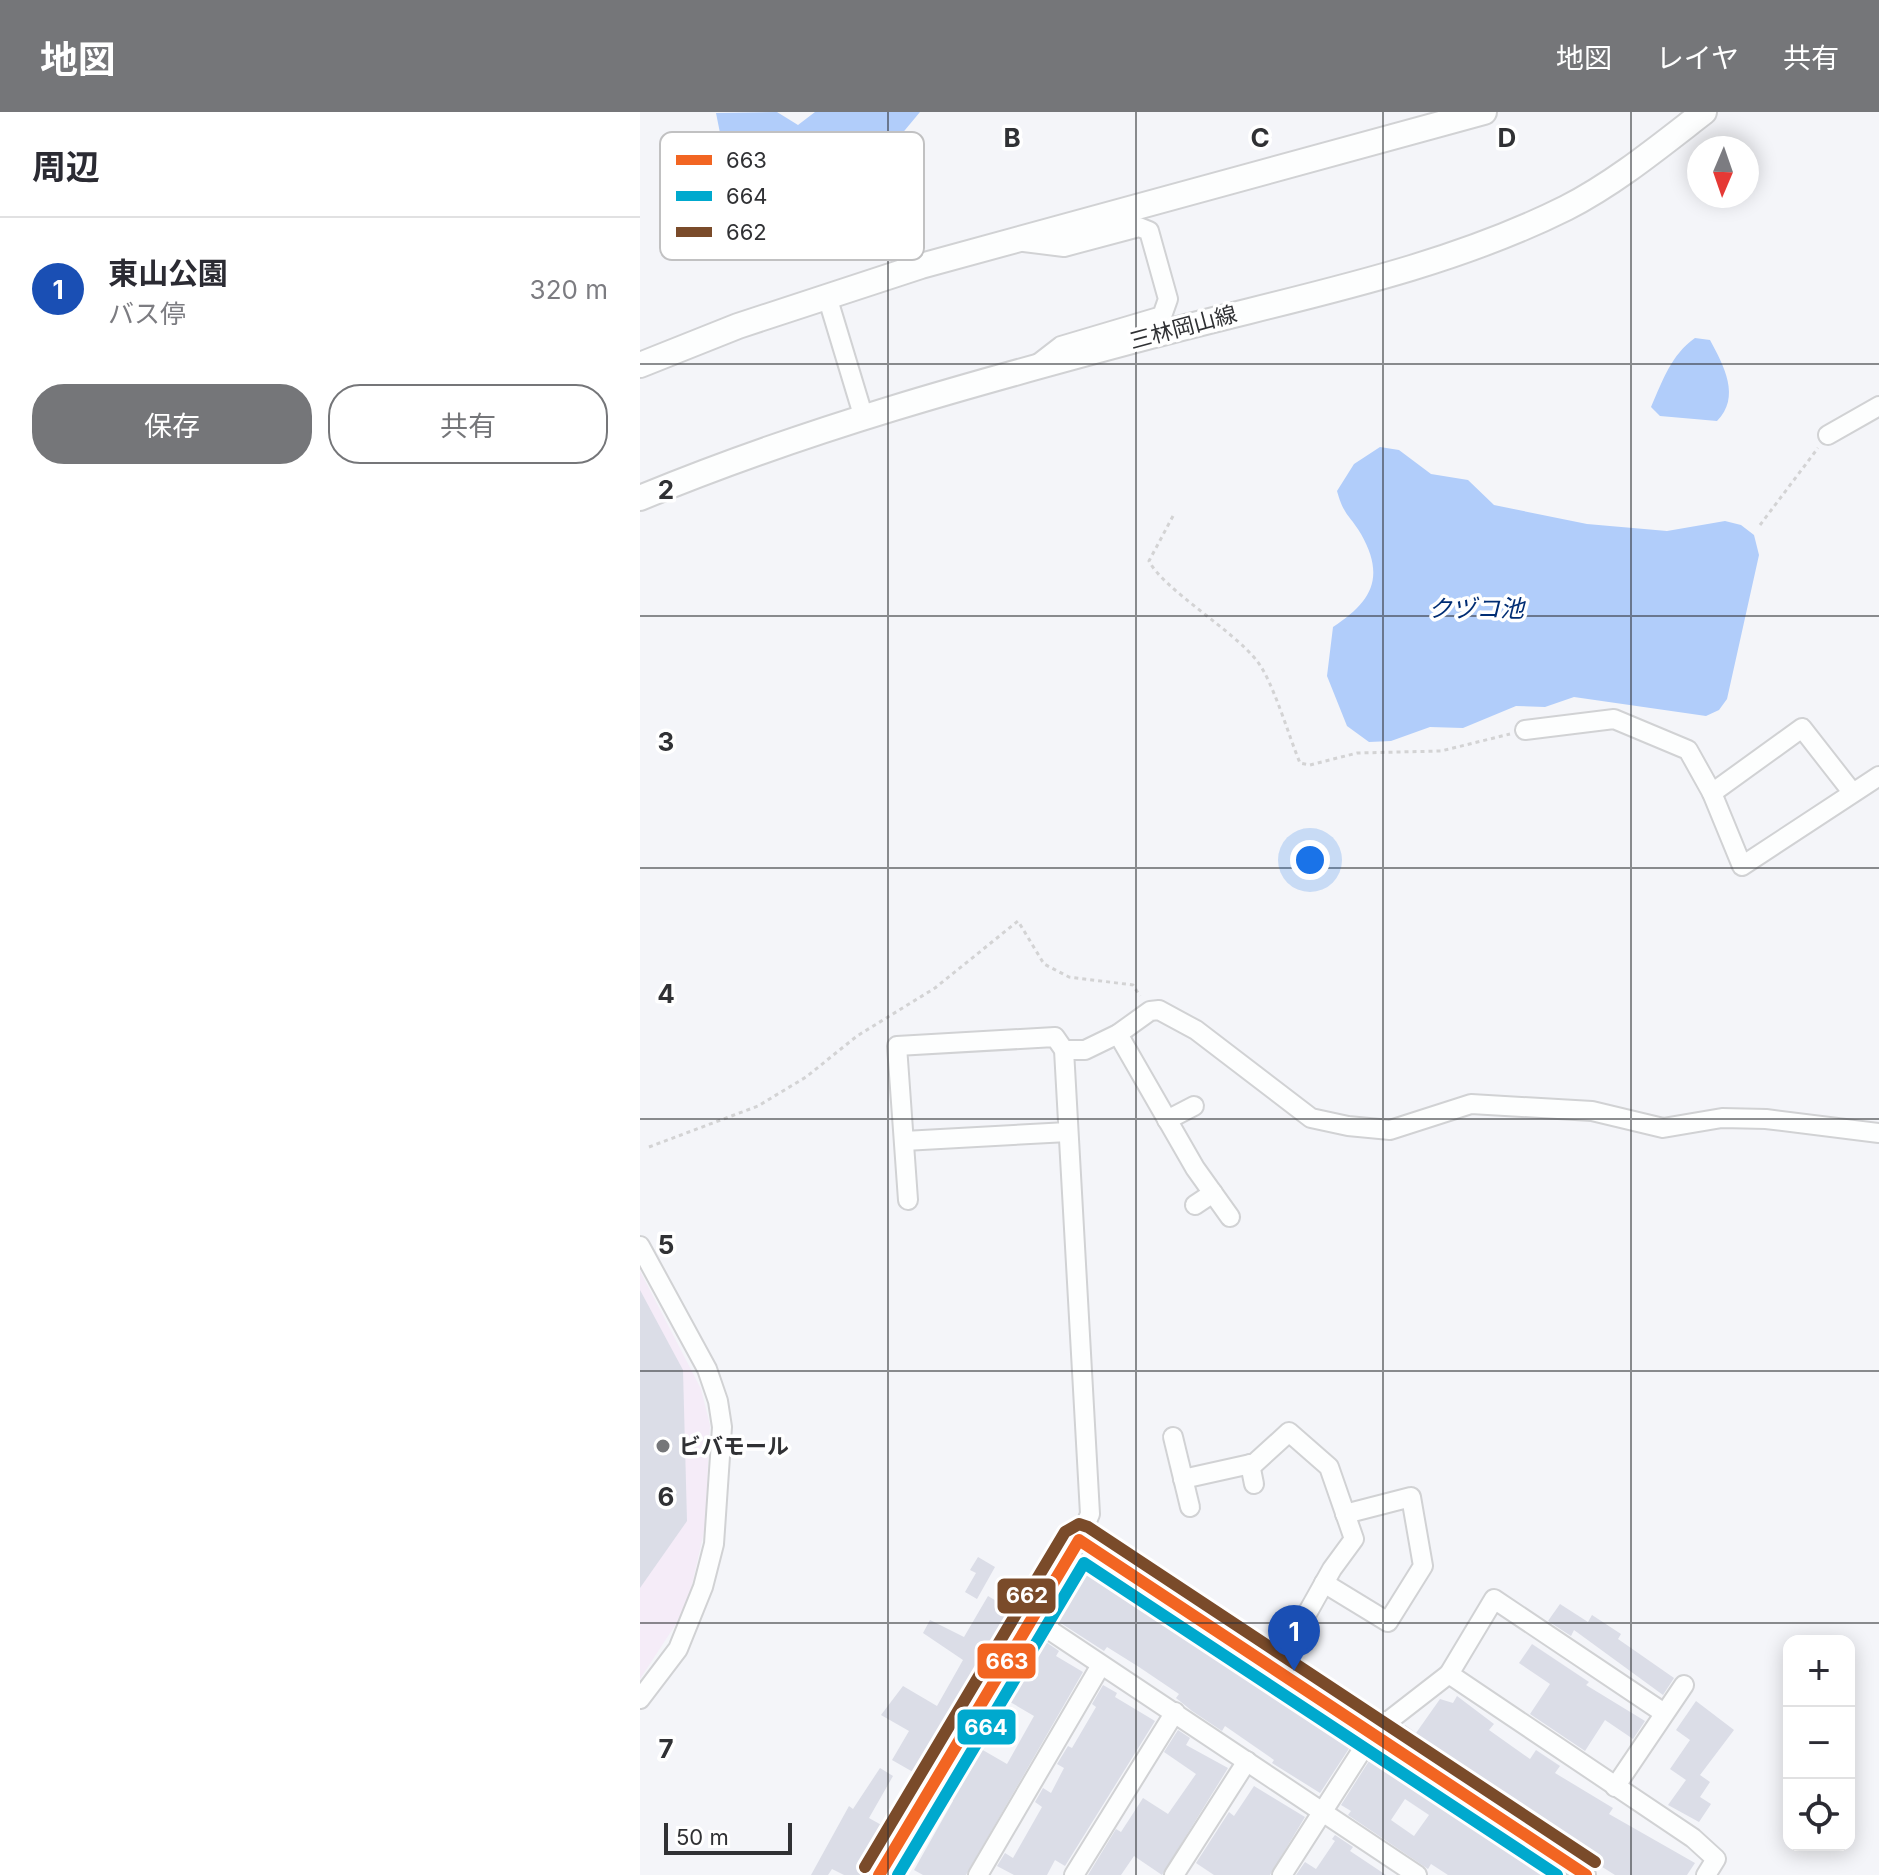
<!DOCTYPE html>
<html lang="ja">
<meta charset="utf-8">
<style>
:root{--surface:#fff;--page:#f7f7f7;--text:#2b2b33;--muted:#7c7c81;--line:#e1e1e2;--accent:#757679}
body{margin:0;font-family:Inter,"Noto Sans JP",sans-serif;background:var(--page);color:var(--text)}
.controls{position:absolute;right:24px;bottom:24px;display:grid;overflow:hidden;border-radius:16px;box-shadow:0 4px 20px #0003}
.controls button{width:72px;height:72px;display:grid;place-items:center;padding:0;border:0;border-bottom:2px solid var(--line);background:var(--surface);color:var(--text);font:40px sans-serif}
.compass{position:absolute;left:1047px;top:24px;width:72px;height:72px;border-radius:50%;background:var(--surface);box-shadow:0 4px 20px #0003;rotate:182deg}
.scale{position:absolute;left:24px;bottom:20px;width:128px;box-sizing:border-box;padding-left:8px;border:4px solid #303134;border-top:0;font-size:22px;line-height:28px;white-space:nowrap;color:#303134;-webkit-text-stroke:6px #fff;paint-order:stroke}
.you{position:absolute;left:670px;top:748px;width:28px;height:28px;margin:-20px;border:6px solid #fff;border-radius:50%;background:#1a73e8;box-shadow:0 0 0 12px #1a73e833}
.badge{display:grid;place-items:center;width:52px;height:52px;border-radius:50%;background:var(--accent);color:#fff;font-size:26px;font-weight:700}
.pin{position:absolute;translate:-50% -66px;filter:drop-shadow(0 2px 4px #0008)}
.pin::after{content:'';position:absolute;top:42px;width:28px;height:24px;background:inherit;clip-path:polygon(0 0,100% 0,50% 100%)}
.list{margin:0;padding:0;list-style:none}
h2{display:flex;justify-content:space-between;align-items:center;height:104px;margin:0;padding:0 32px;font-size:34px}
h2 small{font-size:26px;font-weight:400;color:var(--muted)}
.list li{display:grid;grid-template-columns:52px 1fr auto;gap:24px;align-items:center;box-sizing:border-box;height:144px;padding:0 32px;border-top:2px solid var(--line)}
.list b{display:block;font-size:30px;white-space:nowrap}
.list p{margin:0;font-size:26px;white-space:nowrap;color:var(--muted)}
.list em{font-size:26px;font-style:normal;color:var(--muted)}
.actions{display:flex;gap:16px;padding:24px 32px}
.actions a{flex:1;padding:18px 0;border:2px solid var(--accent);border-radius:32px;text-align:center;font-size:28px;color:var(--accent)}
.actions .main{background:var(--accent);color:#fff}
.icon{flex:none;width:44px;height:44px;fill:none;stroke:currentColor;stroke-width:2;stroke-linecap:round;stroke-linejoin:round}
.map{position:relative;flex:none;width:1239px;height:1763px;overflow:hidden}
header{display:flex;align-items:center;gap:48px;box-sizing:border-box;height:112px;padding:0 40px;background:var(--accent);color:#fff}
header strong{font-size:38px}
nav{display:flex;gap:44px;margin-inline-start:auto;font-size:28px}
main{display:flex}
aside{flex:1;background:var(--surface)}
.map>svg:first-child{display:block}
</style>
<header>
<strong>地図</strong>
<nav><a>地図</a><a>レイヤ</a><a>共有</a></nav>
</header>
<main>
<aside>
<h2>周辺<small></small></h2>
<ul class="list">
<li><span class="badge" style="background:#1a4fb4">1</span><div><b>東山公園</b><p>バス停</p></div><em>320 m</em></li>
</ul>
<div class="actions"><a class="main">保存</a><a>共有</a></div>
</aside>
<div class="map">
<svg width="1239" height="1763" viewBox="0 0 1239 1763">
<rect width="100%" height="100%" fill="#f4f5f9"/>
<polygon fill="#f5ecf8" points="0,1159 61,1277 70,1313 65,1415 47,1495 0,1567"/>
<g fill="#b1cdfa">
<polygon points="137,0 158,13 175,0 280,0 260,24 238,66 203,93 192,118 167,140 153,142 138,124 127,85 103,66 80,21 76,1"/>
<path d="M1055,226L1070,228C1084,254 1101,285 1077,309L1020,304L1011,295C1023,268 1031,243 1055,226Z"/>
<path d="M740,335L759,338L791,362L828,368L854,393L947,412L1027,419L1085,409L1101,413L1114,423L1119,443L1087,587L1079,598L1066,604L934,585L905,595L876,594L823,616L790,615L751,629L729,630L707,614L687,564L693,515C731,490 746,466 721,422C709,402 704,404 697,379L714,352Z"/>
</g>
<g fill="#dbdde7" fill-rule="evenodd">
<polygon points="0,1178 43,1258 47,1409 0,1476"/>
<polygon points="338,1445 355,1455 337,1487 325,1480 336,1461 330,1458"/>
<polygon points="446,1451 508,1497 627,1572 624,1577 688,1617 710,1635 680,1681 632,1651 634,1648 585,1614 582,1619 552,1599 536,1586 539,1582 499,1555 467,1535 464,1539 416,1508 440,1473 434,1469"/>
<polygon points="348,1484 373,1499 367,1509 374,1513 345,1562 337,1558 312,1602 307,1614 312,1617 280,1664 252,1648 269,1619 241,1603 263,1574 297,1594 323,1548 283,1521 290,1508 324,1525"/>
<polygon points="920,1492 948,1510 952,1503 981,1522 978,1527 1034,1566 1023,1583 934,1518 931,1524 908,1509"/>
<polygon points="403,1528 419,1539 416,1544 443,1560 326,1763 283,1763 274,1758 313,1689 309,1686 335,1639 339,1641 341,1637 367,1652 394,1604 365,1587"/>
<polygon points="892,1532 949,1570 946,1573 1005,1609 993,1627 965,1608 945,1639 890,1602 910,1572 879,1551"/>
<polygon points="463,1573 477,1581 475,1585 515,1609 425,1754 415,1748 407,1763 374,1763 357,1754 365,1741 373,1746 402,1695 395,1690 403,1676 411,1681 424,1656 417,1652 428,1634 432,1636 456,1595 452,1592"/>
<polygon points="817,1584 854,1612 849,1618 890,1647 896,1638 920,1654 915,1661 973,1696 969,1702 1055,1751 1047,1763 975,1763 916,1726 917,1724 894,1707 891,1711 835,1675 838,1671 827,1662 791,1638 788,1643 758,1624 765,1613 776,1621 800,1587 813,1591"/>
<polygon points="1056,1589 1094,1618 1060,1663 1070,1670 1060,1685 1071,1692 1059,1710 1028,1693 1046,1668 1030,1657 1050,1628 1036,1618"/>
<polygon points="538,1618 550,1626 546,1633 588,1656 522,1763 494,1744 481,1763 448,1763 476,1717 481,1720 503,1686 528,1702 556,1662 524,1640"/>
<path d="M729,1649L743,1657L747,1651L761,1660L759,1664L840,1719L845,1712L858,1721L854,1727L908,1763H808L791,1752L788,1757L708,1703L711,1699L701,1693ZM765,1687L789,1703L774,1724L751,1708Z"/>
<polygon points="240,1656 253,1664 229,1706 245,1715 228,1745 234,1748 227,1763 204,1763 192,1757 188,1763 171,1763 209,1694 213,1697"/>
<polygon points="614,1674 665,1705 630,1763 574,1763 556,1751 589,1700 594,1704"/>
<polygon points="695,1723 713,1735 710,1739 746,1763 656,1763 665,1750 676,1757 695,1729 692,1727"/>
</g>
<g fill="none" stroke-linecap="round" stroke-linejoin="round">
<defs>
<g id="minor">
<polyline points="384,130 424,135 499,115 509,119 528,187 522,204 421,234 399,251"/>
<polyline points="187,184 223,303"/>
<polyline points="1188,323 1239,294"/>
<polyline points="885,618 974,607 1048,638 1072,681 1102,754 1239,664"/>
<polyline points="1072,681 1162,616 1212,680"/>
<polyline points="478,922 555,1056 590,1105"/>
<polyline points="424,938 445,938 478,922 510,899 519,898 556,918 671,1006 708,1014 750,1018 831,992 952,999 1023,1016 1082,1006 1126,1007 1239,1021"/>
<polyline points="527,1008 554,994"/>
<polyline points="264,1029 428,1020"/>
<polyline points="555,1093 573,1081"/>
<polyline points="0,1134 67,1257 78,1289 82,1315 74,1432 63,1475 38,1537 0,1587"/>
<polyline points="533,1325 550,1395"/>
<polyline points="610,1352 614,1372"/>
<polyline points="543,1367 615,1351 649,1320 689,1355 714,1427 692,1457 636,1557"/>
<polyline points="439,1428 946,1763"/>
<polyline points="684,1471 748,1510 783,1454 771,1385 705,1402"/>
<polyline points="393,1507 777,1763"/>
<polyline points="809,1562 854,1487 1024,1601"/>
<polyline points="975,1675 1044,1573"/>
<polyline points="239,1763 439,1428 450,1402 424,938 415,925 257,934 268,1088"/>
<polyline points="338,1763 461,1553"/>
<polyline points="434,1763 535,1600"/>
<polyline points="534,1763 607,1649"/>
<polyline points="642,1763 733,1621 809,1562 1053,1726 1076,1747 1066,1763"/>
</g>
<g id="major">
<polyline points="0,253 98,214 281,154 844,0"/>
<path d="M0,386C166,317 338,270 511,224C649,187 798,160 926,96C975,71 1020,34 1064,0"/>
</g>
</defs>
<use href="#minor" stroke="#d1d2d4" stroke-width="22"/>
<use href="#major" stroke="#d1d2d4" stroke-width="28"/>
<g stroke="#d3d3d4" stroke-width="3" stroke-dasharray="4 4" stroke-linecap="butt">
<path d="M533,404L509,449C524,478 592,517 617,549C633,569 649,625 660,651L670,653L717,641L801,639L870,622"/>
<polyline points="1120,413 1178,336"/>
<polyline points="9,1035 118,994 166,965 217,924 295,876 378,809 404,852 429,865 493,873 500,884"/>
</g>
<use href="#minor" stroke="#fdfefe" stroke-width="18"/>
<use href="#major" stroke="#fdfefe" stroke-width="24"/>
<defs>
<polyline id="bus-1" points="239,1763 439,1428 946,1763"/>
<polyline id="bus-2" points="258,1763 444,1451 917,1763"/>
<polyline id="bus-3" points="225,1755 425,1420 439,1412 448,1415 955,1750"/>
</defs>
<use href="#bus-1" stroke="#fff" stroke-width="18"/>
<use href="#bus-2" stroke="#fff" stroke-width="18"/>
<use href="#bus-3" stroke="#fff" stroke-width="18"/>
<use href="#bus-1" stroke="#f26522" stroke-width="12"/>
<use href="#bus-2" stroke="#00a9ce" stroke-width="12"/>
<use href="#bus-3" stroke="#7a4b2a" stroke-width="12"/>
</g>
<path fill="none" stroke="#303134" stroke-width="2" stroke-opacity="0.55" d="M248,0V1763M496,0V1763M743,0V1763M991,0V1763M0,252H1239M0,504H1239M0,756H1239M0,1007H1239M0,1259H1239M0,1511H1239"/>
<circle fill="#757679" stroke="#fff" stroke-width="3" cx="23" cy="1334" r="8"/>
<g text-anchor="middle" dominant-baseline="central" stroke-width="7" stroke-linejoin="round" paint-order="stroke">
<g font-size="22" fill="#303134" stroke="#fff">
<text transform="translate(543 215) rotate(-15)">三林岡山線</text>
</g>
<g font-size="22" font-weight="bold" fill="#303134" stroke="#fff" text-anchor="start">
<text x="39" y="1334">ビバモール</text>
</g>
<g font-size="24" font-style="italic" fill="#002d74" stroke="#fff">
<text x="836" y="496">クヅコ池</text>
</g>
</g>
<rect x="20" y="20" width="264" height="128" rx="12" fill="#fff" stroke="#c1c1c2" stroke-width="2"/>
<rect x="36" y="43" width="36" height="10" fill="#f26522"/>
<rect x="36" y="79" width="36" height="10" fill="#00a9ce"/>
<rect x="36" y="115" width="36" height="10" fill="#7a4b2a"/>
<g font-size="22" fill="#303134">
<text x="86" y="56">663</text>
<text x="86" y="92">664</text>
<text x="86" y="128">662</text>
</g>
<g font-size="26" text-anchor="middle" font-weight="bold" fill="#303134" stroke="#fff" stroke-width="7" stroke-linejoin="round" paint-order="stroke">
<text x="372" y="35">B</text>
<text x="620" y="35">C</text>
<text x="867" y="35">D</text>
<text x="26" y="387">2</text>
<text x="26" y="639">3</text>
<text x="26" y="891">4</text>
<text x="26" y="1142">5</text>
<text x="26" y="1394">6</text>
<text x="26" y="1646">7</text>
</g>
<g stroke="#fff" stroke-width="3">
<rect x="356" y="1465" width="61" height="38" rx="8" fill="#7a4b2a"/>
<rect x="336" y="1530" width="61" height="38" rx="8" fill="#f26522"/>
<rect x="316" y="1596" width="61" height="38" rx="8" fill="#00a9ce"/>
</g>
<g font-size="22" text-anchor="middle" font-weight="bold" fill="#fff">
<text x="387" y="1491">662</text>
<text x="367" y="1557">663</text>
<text x="346" y="1623">664</text>
</g>
</svg>
<div class="controls">
<button>+</button>
<button>−</button>
<button><svg class="icon" aria-label="locate" viewBox="0 0 24 24"><circle cx="12" cy="12" r="6"/><path d="M12 2v4M12 18v4M2 12h4M18 12h4"/></svg></button>
</div>
<svg class="compass" viewBox="-18 -18 36 36"><path d="M0-13l5 13h-10z" fill="#e53935"/><path d="M0 13l5-13h-10z" fill="#7c7c81"/></svg>
<div class="scale">50 m</div>
<div class="you"></div>
<div class="pin badge" style="left:654px;top:1559px;background:#1a4fb4">1</div>
</div>
</main>
